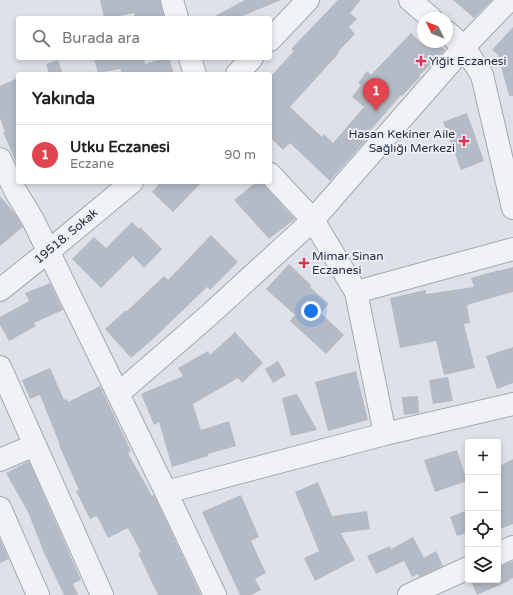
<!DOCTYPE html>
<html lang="tr">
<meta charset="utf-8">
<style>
:root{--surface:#fff;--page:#f2f2f2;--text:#202124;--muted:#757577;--line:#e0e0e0;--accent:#dc344f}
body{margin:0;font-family:"Varela Round",sans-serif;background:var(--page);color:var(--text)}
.controls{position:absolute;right:12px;bottom:12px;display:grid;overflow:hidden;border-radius:4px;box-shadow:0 2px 6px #0003}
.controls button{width:36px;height:36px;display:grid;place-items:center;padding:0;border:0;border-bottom:1px solid var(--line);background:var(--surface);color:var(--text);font:20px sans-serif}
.compass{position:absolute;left:417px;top:12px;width:36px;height:36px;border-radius:50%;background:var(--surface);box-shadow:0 2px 6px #0003;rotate:312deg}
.you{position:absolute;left:311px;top:311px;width:14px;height:14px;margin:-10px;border:3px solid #fff;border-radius:50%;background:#1a73e8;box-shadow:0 0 0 6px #1a73e833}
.badge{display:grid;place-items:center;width:26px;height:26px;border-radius:50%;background:var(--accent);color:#fff;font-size:13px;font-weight:700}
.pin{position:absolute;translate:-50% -33px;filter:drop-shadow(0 1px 2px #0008)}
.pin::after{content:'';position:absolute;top:21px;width:14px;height:12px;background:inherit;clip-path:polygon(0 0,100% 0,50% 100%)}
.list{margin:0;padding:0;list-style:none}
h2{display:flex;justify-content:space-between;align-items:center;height:52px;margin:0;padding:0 16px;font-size:17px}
h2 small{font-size:13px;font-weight:400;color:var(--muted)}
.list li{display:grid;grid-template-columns:26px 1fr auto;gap:12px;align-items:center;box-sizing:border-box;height:60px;padding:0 16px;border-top:1px solid var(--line)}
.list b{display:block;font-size:15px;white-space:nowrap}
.list p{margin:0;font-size:13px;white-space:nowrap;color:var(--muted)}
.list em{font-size:13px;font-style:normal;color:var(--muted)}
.icon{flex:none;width:22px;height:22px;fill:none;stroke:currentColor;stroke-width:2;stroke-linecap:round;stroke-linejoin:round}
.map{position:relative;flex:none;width:513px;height:595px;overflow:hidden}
.search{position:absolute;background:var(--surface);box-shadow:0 2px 6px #0003;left:16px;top:16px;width:256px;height:44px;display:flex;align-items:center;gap:10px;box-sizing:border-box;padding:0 14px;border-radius:4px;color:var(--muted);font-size:15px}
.panel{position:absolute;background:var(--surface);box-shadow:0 2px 6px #0003;left:16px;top:72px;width:256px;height:112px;border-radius:4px}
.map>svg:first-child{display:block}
</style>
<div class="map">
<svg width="513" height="595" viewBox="0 0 513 595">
<rect width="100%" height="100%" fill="#dde2e8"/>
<g fill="#b4bbc6">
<polygon points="100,0 160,0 164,16 157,18 135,18 134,13 111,18 104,18"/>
<polygon points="245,0 281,0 238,18 211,18"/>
<polygon points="338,0 361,0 350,13 357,19 349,27 355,34 338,52 339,53 290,107 322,137 324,134 333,143 364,107 352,97 361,85 358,83 367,71 371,75 411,33 420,42 437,42 445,50 419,76 420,77 402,96 401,95 369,132 371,134 344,165 330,181 290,143 283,150 270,137 270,77 294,51 291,49"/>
<polygon points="453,0 492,0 474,18"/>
<polygon points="513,27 513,96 509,96 498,55 492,50"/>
<polygon points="101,58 144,58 145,64 164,58 169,58 174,74 122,74 120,69 98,73 94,60"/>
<polygon points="58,60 63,74 49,74 46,64"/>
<polygon points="18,78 18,167 3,132 5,132 0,118 0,86"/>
<polygon points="467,113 484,161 461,170 443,122"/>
<polygon points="161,182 202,182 173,212 152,192"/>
<polygon points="256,182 261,182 295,219 269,239 234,200"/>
<polygon points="0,196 16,215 23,227 0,246"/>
<polygon points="132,222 139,229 140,227 162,249 144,268 133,256 101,288 72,259 94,237 106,248"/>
<polygon points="211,235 238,262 210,290 207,287 152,340 131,358 105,329 126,310 127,311 164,276 168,280"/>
<polygon points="289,264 311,285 310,287 329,304 321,313 344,335 326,354 290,321 295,315 266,289"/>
<polygon points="513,267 513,292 467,305 470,323 464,324 475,368 444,375 436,341 400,348 390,298 426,290 426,294 474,287 471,278 499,270 499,271"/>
<polygon points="50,283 63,310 34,323 36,326 9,341 0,325 0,317 29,301 25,293"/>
<polygon points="235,332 263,363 242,383 238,378 193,404 201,430 229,421 236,446 208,454 208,456 172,467 159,422 154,425 141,394 183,376 178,368 208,351 210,355"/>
<polygon points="513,347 513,383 497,389 486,356"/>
<polygon points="278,361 286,375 273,383 265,369"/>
<polygon points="50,368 64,400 67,399 68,402 100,386 131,451 128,453 152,496 154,495 201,595 158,595 138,553 141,552 128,528 108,538 97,516 90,519 76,491 79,490 59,445 60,445 40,395 30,399 22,380"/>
<polygon points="356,371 368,420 328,431 315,382"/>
<polygon points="448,377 453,401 433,404 429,380"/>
<polygon points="297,394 317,430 291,436 282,398"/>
<polygon points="418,396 419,413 404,415 402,397"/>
<polygon points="457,450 467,481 435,492 424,460"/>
<polygon points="513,459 513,524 498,530 498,467"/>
<polygon points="29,461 81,580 73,584 78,595 64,595 44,553 28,512 6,473"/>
<polygon points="318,482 332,516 367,511 370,529 341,533 355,560 315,581 304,558 319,551 295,492"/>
<polygon points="241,495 259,537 251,541 266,573 255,579 261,590 251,595 240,595 221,554 202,512"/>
<polygon points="468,510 468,532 457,536 450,517"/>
<polygon points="413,537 424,558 436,551 443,566 419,577 418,574 412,577 404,561 376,574 367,556 390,546 391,549"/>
<polygon points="0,539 9,559 0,563"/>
<polygon points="513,561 513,578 508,580 511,580 477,595 471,580 498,580 498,566 503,565"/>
</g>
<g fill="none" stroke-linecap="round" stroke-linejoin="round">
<defs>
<g id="minor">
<polyline points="172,0 177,18"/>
<polyline points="410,0 431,18"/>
<polyline points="447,32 464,47 482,75 513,208"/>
<polyline points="270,40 308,0"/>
<polyline points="190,58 195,74"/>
<polyline points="237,74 252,58"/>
<polyline points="0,159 16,192 33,220 166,492 385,434 513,404"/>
<polyline points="270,174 313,220 356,292 385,434"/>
<polyline points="0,290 49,251 132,182"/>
<polyline points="356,292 513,249"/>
<polyline points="0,367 102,595"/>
<polyline points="118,394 208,316 313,220 464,47 509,0"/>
<polyline points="0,460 35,445"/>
<polyline points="166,492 215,595"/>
<polyline points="0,508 38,595"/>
<polyline points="498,554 513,547"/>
<polyline points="409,595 468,568"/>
</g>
</defs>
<use href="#minor" stroke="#a2a9b2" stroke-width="24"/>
<use href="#minor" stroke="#f0f2f6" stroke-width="22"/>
</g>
<g fill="#dc344f" stroke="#ecf0f6" stroke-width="1.5">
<path d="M419 55h4v4h4v4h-4v4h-4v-4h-4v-4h4z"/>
<path d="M462 135h4v4h4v4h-4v4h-4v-4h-4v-4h4z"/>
<path d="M302 257h4v4h4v4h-4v4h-4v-4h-4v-4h4z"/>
</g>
<g text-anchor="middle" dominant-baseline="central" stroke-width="4" stroke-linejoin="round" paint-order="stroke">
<g font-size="12" fill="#252f40" stroke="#ecf0f6" text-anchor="start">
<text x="429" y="61">Yiğit Eczanesi</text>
<text x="455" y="134" text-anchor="end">Hasan Kekiner Aile<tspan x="455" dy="14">Sağlığı Merkezi</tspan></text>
<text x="312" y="256">Mimar Sinan<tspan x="312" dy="14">Eczanesi</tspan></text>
</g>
<g font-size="12" fill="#252f40" stroke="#ecf0f6">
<text transform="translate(66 236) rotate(-40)">19518. Sokak</text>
</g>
</g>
</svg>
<div class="controls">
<button>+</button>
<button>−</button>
<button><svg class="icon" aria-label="locate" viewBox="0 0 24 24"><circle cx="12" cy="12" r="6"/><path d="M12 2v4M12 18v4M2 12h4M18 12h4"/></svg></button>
<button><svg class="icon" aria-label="layers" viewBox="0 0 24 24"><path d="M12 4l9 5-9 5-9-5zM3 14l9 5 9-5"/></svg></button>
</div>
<svg class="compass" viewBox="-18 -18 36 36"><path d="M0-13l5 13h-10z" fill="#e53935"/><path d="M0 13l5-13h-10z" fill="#757577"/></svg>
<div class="you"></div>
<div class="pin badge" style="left:376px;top:111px;background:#e0444e">1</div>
<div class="search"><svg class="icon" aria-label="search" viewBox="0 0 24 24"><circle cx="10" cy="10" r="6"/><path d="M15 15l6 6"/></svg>Burada ara</div>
<section class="panel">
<h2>Yakında<small></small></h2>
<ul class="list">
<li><span class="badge" style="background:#e0444e">1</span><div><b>Utku Eczanesi</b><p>Eczane</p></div><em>90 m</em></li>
</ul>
</section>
</div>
